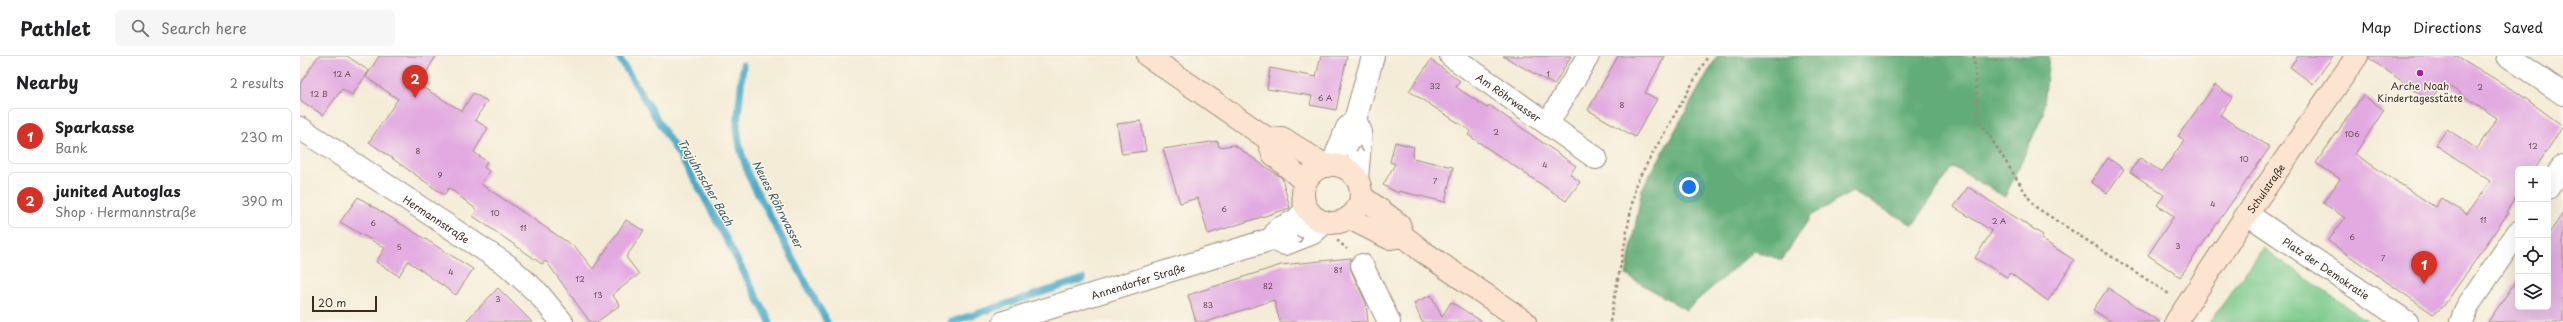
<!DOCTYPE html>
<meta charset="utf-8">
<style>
:root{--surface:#fff;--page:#f6f6f6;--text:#202124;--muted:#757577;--line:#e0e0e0;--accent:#d93025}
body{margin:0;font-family:"Playpen Sans",sans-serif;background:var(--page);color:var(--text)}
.controls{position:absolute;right:12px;bottom:12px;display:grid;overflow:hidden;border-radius:6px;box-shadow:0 4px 16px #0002}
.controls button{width:36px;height:36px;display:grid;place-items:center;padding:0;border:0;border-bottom:1px solid var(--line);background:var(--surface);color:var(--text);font:20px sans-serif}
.scale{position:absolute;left:12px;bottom:10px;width:65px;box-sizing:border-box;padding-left:4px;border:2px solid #3b2a1e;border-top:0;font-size:11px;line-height:14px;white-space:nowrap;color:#3b2a1e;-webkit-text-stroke:3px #fbf7ec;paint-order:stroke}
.you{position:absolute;left:1389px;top:131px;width:14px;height:14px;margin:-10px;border:3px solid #fff;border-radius:50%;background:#1a73e8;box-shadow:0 0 0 6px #1a73e833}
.badge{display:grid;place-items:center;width:26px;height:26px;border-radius:50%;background:var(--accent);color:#fff;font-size:13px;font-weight:700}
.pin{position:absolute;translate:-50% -33px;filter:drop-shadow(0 1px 2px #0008)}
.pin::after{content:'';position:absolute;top:21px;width:14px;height:12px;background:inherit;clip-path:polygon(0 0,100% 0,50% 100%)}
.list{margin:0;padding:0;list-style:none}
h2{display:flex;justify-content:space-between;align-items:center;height:52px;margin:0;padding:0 16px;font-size:17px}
h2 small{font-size:13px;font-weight:400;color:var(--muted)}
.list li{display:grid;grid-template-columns:26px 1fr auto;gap:12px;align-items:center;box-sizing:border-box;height:56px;margin:0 8px 8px;padding:0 8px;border:1px solid var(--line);border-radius:6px}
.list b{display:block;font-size:15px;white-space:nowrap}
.list p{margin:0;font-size:13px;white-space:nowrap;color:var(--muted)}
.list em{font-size:13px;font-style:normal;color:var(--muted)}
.icon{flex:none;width:22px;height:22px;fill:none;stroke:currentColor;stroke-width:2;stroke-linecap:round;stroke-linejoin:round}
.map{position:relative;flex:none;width:2263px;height:266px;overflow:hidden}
header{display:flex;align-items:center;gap:24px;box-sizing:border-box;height:56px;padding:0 20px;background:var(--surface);border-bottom:1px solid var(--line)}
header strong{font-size:19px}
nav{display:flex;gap:22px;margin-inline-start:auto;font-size:14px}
.search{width:280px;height:36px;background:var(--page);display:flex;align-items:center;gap:10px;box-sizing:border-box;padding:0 14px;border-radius:6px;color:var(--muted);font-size:15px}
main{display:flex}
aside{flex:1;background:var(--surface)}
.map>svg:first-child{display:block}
</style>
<header>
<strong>Pathlet</strong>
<div class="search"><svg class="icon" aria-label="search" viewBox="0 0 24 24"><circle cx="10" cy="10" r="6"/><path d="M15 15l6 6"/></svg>Search here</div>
<nav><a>Map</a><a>Directions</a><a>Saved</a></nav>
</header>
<main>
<aside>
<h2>Nearby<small>2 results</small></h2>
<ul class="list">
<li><span class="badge">1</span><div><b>Sparkasse</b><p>Bank</p></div><em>230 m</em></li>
<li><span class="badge">2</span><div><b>junited Autoglas</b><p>Shop · Hermannstraße</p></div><em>390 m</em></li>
</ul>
</aside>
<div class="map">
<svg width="2263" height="266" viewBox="0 0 2263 266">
<rect width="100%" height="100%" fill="#fbf7ec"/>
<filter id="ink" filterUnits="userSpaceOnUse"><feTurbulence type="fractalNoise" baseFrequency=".025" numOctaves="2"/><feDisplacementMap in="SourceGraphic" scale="8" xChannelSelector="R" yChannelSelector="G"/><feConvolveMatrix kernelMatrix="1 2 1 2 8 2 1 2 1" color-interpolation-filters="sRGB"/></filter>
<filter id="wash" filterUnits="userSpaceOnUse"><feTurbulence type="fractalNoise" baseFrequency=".012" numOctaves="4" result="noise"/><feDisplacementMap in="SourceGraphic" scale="16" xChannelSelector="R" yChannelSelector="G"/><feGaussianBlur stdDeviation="0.9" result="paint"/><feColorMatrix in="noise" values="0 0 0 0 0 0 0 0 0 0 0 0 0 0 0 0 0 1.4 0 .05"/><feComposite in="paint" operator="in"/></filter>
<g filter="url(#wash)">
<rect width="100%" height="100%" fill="#f4ecd6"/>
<polygon fill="#79c98b" stroke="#5a7a54" points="1963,192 2069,266 1910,266"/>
<polygon fill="#62ad77" stroke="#4e6c4a" points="1417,0 1749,0 1743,59 1705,141 1653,111 1613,169 1552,136 1511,160 1482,204 1454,195 1386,254 1326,219 1342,133"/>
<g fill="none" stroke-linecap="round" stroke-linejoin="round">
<g stroke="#4aaac9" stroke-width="7">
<polyline points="318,0 402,137 470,266"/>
<polyline points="443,9 437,71 440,92 449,121 527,266"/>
<polyline points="651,266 783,223"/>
</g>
</g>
<g id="blocks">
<g fill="#e2aae1">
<polygon points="18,0 47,0 69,15 52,39 42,33 23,59 0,44 0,28"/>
<polygon points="79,0 136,0 119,29 162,55 173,37 187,45 175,64 188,72 174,96 187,106 184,111 189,115 181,128 276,192 293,213 326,164 344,175 326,201 339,218 312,239 320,249 297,266 290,266 246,205 242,208 173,160 177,154 149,132 144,139 69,86 98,43 66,21"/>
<polygon points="1021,0 1047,0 1036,54 1010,49 1012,40 967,33 970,12 1016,21"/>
<polygon points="1203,0 1271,0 1254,29"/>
<polygon points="1318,0 1365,0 1345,37 1357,43 1335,81 1288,54"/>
<polygon points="1998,0 2033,0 2013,28 1990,11"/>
<polygon points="2069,0 2157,0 2218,37 2263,70 2235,113 2218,113 2218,138 2206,156 2208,157 2143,251 2133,258 2028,185 2045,162 2023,147 2040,123 2016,107 2063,39 2084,54 2055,98 2135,151 2141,142 2167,158 2190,125 2136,89 2147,73 2177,93 2197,62 2143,26 2130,45 2069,2"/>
<polygon points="1131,4 1160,25 1156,31 1187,52 1189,49 1276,110 1270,118 1280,126 1266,145 1168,79 1171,75 1109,35"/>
<polygon points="1915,29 1932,41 1920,59 1970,91 1880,221 1848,199 1874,160 1857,149 1864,139 1830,116 1840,102 1862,116 1884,84 1878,80"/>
<polygon points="841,65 846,95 822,98 817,68"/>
<polygon points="918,85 919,91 934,89 982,122 990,152 908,178 898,142 880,147 863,93"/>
<polygon points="1095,86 1114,91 1112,102 1153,111 1145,146 1099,135 1098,137 1083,129 1095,108 1090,106"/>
<polygon points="1808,102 1824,113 1807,137 1791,126"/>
<polygon points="1668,131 1743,179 1741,183 1774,204 1748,245 1710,217 1707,221 1675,202 1692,175 1654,151"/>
<polygon points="58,141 173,213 156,239 108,205 99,220 76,206 85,192 40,166"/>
<polygon points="2263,157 2263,266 2188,266 2218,222 2218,251 2248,251 2248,179"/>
<polygon points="1051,202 1051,214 1066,247 1068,266 980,266 974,244 906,266 896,266 888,239 981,209"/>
<polygon points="198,232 232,266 165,266"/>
<polygon points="1808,232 1860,266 1812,266 1793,254"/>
<polygon points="1131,239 1142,261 1151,246 1183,266 1122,266 1114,247"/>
</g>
</g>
</g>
<g filter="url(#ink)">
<use href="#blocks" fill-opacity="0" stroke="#988b7a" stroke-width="1"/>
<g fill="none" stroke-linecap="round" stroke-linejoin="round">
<defs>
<g id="street">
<path id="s1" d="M1151,0L1296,102"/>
<polyline points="2208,0 2263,38"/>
<polyline points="1055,64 1061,76 1057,123"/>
<polyline points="1248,67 1288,0"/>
<path id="s2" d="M0,72L207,209L238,237L262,266"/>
<polyline points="1032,109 1047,72 1055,64 1073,0"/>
<polyline points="2248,132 2263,110"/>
<path id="s3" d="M1947,158L2107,266"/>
<polyline points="972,183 985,188 1013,177 1025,166"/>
<polyline points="972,183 978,173 995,165 1007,153"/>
<polyline points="1062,209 1089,266"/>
<path id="s4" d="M704,266L972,183"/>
<polyline points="2161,266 2167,251 2218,176"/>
</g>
<g id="secondary">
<polyline points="848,0 968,83 973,98 1005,126"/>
<polyline points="968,83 982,82 1026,110"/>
<circle cx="1032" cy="138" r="29"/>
<polyline points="1061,140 1099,168 1103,180 1122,195 1225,266"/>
<polyline points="1049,162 1089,182 1103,180"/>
<path id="s5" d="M1876,266L1947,158L2057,0"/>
</g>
</defs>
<use href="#street" stroke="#988b7a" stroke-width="24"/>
<use href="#secondary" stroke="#988b7a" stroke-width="24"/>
<g stroke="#988b7a" stroke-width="2.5" stroke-dasharray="3 3" stroke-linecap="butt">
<polyline points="1674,0 1678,62 1734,150 1869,238"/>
<polyline points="1037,184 1047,193"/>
<polyline points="1310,266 1336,127 1408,0"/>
</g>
<use href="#street" stroke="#fff" stroke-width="22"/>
<use href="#secondary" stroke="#fde4d1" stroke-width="22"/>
</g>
<defs><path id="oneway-chevron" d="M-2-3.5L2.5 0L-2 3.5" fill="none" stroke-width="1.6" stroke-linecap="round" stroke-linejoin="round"/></defs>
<g stroke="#a79f9a">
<use href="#oneway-chevron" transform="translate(1060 93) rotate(-85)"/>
<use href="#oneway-chevron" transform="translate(1000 183) rotate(-23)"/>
</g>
</g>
<circle fill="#b5179e" stroke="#fbf7ec" stroke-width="1.5" cx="2120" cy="17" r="4"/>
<g text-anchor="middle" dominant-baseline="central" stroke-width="3" stroke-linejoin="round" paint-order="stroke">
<g font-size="8" fill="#654a4f">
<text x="42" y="18">12 A</text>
<text x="1248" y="18">1</text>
<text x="1135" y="30">32</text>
<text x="2180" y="31">2</text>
<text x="19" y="38">12 B</text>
<text x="1025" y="42">6 A</text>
<text x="1322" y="49">8</text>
<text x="1196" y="76">2</text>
<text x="2052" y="78">106</text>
<text x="2233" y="90">12</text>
<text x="118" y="95">8</text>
<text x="1944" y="103">10</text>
<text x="1245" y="109">4</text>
<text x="140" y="119">9</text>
<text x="1135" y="125">7</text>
<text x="1913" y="148">4</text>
<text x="924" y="153">6</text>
<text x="195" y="157">10</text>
<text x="2183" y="164">11</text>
<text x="1699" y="165">2 A</text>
<text x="73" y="167">6</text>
<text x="223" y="172">11</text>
<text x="2052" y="181">6</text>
<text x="1878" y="190">3</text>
<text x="99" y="191">5</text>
<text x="2083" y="202">7</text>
<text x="1038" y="214">81</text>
<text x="151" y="216">4</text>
<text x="280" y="223">12</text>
<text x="968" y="230">82</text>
<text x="298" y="239">13</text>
<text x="198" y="243">3</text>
<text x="908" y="249">83</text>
</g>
<g font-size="10" fill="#3b2a1e" stroke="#fbf7ec">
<text x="2120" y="29">Arche Noah<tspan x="2120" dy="12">Kindertagesstätte</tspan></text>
</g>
<g font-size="10" fill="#3b2a1e" stroke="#fbf7ec">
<text stroke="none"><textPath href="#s1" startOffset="71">Am Röhrwasser</textPath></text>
<text stroke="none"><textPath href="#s5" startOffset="161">Schulstraße</textPath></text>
<text stroke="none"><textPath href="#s2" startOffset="164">Hermannstraße</textPath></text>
<text stroke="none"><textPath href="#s3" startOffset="96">Platz der Demokratie</textPath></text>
<text stroke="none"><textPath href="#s4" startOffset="140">Annendorfer Straße</textPath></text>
</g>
<g font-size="11" font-style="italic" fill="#415d62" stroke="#fbf7ec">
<text transform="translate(406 126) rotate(60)">Trajuhnscher Bach</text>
<text transform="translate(478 148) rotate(63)">Neues Röhrwasser</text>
</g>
</g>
</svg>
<div class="controls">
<button>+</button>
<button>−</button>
<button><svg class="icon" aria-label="locate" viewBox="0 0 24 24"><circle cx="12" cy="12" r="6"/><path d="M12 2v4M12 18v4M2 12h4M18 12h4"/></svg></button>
<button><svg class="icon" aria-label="layers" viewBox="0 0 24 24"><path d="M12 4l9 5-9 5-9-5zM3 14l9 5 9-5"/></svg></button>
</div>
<div class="scale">20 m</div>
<div class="you"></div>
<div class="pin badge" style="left:2124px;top:228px">1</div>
<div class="pin badge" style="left:115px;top:42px">2</div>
</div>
</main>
